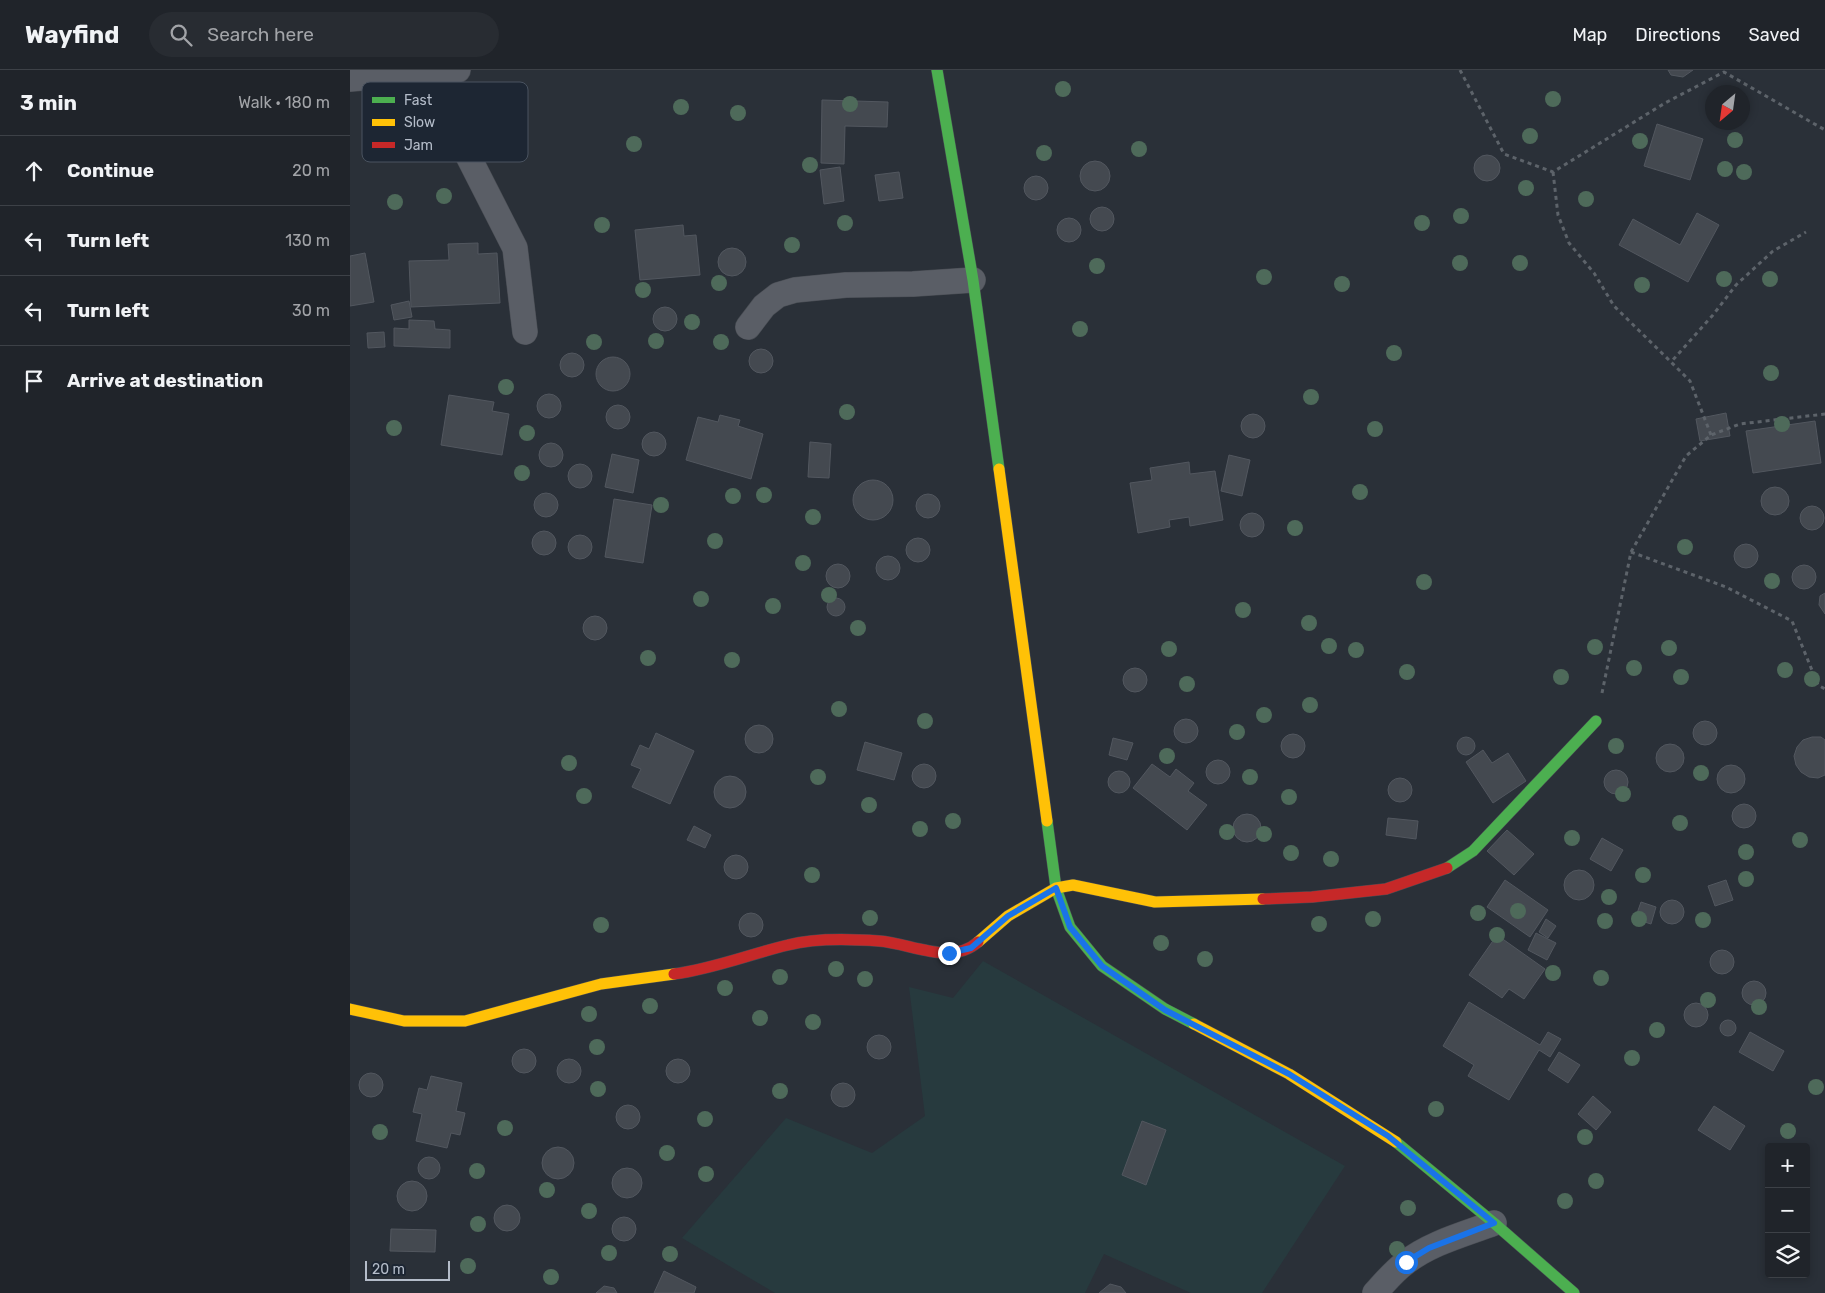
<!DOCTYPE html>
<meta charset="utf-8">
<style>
:root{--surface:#20242a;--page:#282c32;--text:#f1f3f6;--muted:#a2a4a8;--line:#3d4147}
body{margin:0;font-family:Rubik,sans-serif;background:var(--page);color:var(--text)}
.controls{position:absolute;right:15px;bottom:15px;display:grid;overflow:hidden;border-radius:5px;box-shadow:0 2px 8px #0003}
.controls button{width:45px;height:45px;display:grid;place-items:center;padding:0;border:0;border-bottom:1px solid var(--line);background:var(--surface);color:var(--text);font:25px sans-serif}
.compass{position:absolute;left:1355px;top:15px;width:45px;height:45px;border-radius:50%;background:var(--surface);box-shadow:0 2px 8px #0003;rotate:209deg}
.scale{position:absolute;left:15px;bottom:12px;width:85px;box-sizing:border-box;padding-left:5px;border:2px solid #b4bcc9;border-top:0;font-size:14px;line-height:18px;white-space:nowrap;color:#b4bcc9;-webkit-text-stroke:4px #1d2633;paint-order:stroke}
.stop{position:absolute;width:15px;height:15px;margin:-11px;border:4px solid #1a73e8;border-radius:50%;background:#fff}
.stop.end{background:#1a73e8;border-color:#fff;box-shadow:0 1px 5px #0008}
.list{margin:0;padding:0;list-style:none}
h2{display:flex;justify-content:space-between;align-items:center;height:65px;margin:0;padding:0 20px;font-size:21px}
h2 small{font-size:16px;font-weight:400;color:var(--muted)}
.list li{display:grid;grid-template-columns:32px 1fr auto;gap:15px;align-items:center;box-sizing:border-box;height:70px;padding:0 20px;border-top:1px solid var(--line)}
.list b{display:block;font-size:19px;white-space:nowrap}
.list em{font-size:16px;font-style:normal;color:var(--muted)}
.icon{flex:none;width:28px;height:28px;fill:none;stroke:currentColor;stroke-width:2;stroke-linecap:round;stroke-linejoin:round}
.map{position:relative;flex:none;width:1475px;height:1223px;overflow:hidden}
header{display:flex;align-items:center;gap:30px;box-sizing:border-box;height:70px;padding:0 25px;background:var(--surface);border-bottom:1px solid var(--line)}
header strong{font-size:24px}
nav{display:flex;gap:28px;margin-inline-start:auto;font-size:18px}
.search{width:350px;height:45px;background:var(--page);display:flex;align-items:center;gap:12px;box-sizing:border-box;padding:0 18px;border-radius:28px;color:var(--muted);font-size:19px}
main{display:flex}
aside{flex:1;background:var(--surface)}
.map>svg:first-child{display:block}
</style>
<header>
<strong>Wayfind</strong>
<div class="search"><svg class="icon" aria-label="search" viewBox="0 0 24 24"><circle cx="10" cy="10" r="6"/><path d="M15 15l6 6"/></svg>Search here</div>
<nav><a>Map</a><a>Directions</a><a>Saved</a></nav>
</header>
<main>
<aside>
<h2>3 min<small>Walk · 180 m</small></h2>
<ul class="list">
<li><svg class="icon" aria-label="ahead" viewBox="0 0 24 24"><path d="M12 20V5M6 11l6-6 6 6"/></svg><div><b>Continue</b></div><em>20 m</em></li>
<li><svg class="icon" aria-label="left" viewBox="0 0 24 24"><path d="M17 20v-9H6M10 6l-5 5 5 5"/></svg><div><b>Turn left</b></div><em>130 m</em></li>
<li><svg class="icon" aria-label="left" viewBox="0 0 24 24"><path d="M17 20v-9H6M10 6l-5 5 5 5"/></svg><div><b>Turn left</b></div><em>30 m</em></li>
<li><svg class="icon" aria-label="arrive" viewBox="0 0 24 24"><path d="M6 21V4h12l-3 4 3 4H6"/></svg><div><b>Arrive at destination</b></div></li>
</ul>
</aside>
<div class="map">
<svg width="1475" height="1223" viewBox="0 0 1475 1223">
<rect width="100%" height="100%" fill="#2a3038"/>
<polygon fill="#273a3e" points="633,891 995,1096 912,1223 841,1223 754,1184 735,1223 425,1223 332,1168 436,1048 522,1083 575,1046 559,917 603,928"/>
<g fill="#444950" stroke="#52575f">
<polygon points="1318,0 1343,0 1333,7 1321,5"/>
<polygon points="472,30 538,32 537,57 495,56 494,94 471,93"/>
<polygon points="1307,54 1353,69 1340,110 1294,96"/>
<circle cx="1137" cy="98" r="13"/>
<circle cx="745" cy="106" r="15"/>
<polygon points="490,97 494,131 474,134 470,100"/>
<polygon points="549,102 553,128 529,131 525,105"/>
<circle cx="686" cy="118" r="12"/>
<circle cx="752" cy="149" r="12"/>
<polygon points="1347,143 1369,155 1338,212 1269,175 1283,149 1330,175"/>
<circle cx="719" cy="160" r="12"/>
<polygon points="333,155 334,166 346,165 350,205 290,210 285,160"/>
<polygon points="128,173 128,184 147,183 150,233 61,237 59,191 99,190 98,174"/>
<circle cx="382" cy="192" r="14"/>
<polygon points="15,183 24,232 0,236 0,186"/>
<polygon points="59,231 62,247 44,250 41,235"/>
<circle cx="315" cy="249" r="12"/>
<polygon points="59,250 84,251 85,259 100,260 100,278 44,276 44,258 59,259"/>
<polygon points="34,262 35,277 18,278 17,263"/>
<circle cx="411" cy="291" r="12"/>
<circle cx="222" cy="295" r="12"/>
<circle cx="263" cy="304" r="17"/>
<circle cx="199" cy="336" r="12"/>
<polygon points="99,325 144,332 142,341 159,344 152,385 91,375"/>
<circle cx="268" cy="347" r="12"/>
<polygon points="1376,343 1380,366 1350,371 1346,349"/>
<circle cx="903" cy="356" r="12"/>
<polygon points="370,345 390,350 388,356 413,364 401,409 336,390 348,347 368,352"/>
<polygon points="1465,351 1471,393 1403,403 1396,361"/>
<circle cx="304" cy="374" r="12"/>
<polygon points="460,372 481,374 479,408 458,407"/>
<circle cx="201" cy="385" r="12"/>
<polygon points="262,384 289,390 283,423 255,417"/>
<polygon points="879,385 900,390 892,426 871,421"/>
<polygon points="839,392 840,404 865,401 873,450 840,456 839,447 819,450 820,457 788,463 780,413 802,410 800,398"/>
<circle cx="230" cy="406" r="12"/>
<circle cx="523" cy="430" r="20"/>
<circle cx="1425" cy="431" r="14"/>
<circle cx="196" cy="435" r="12"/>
<circle cx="578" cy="436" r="12"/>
<polygon points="264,429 302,435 293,493 255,487"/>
<circle cx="1462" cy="448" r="12"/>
<circle cx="902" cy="455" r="12"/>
<circle cx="194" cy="473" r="12"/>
<circle cx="230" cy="477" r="12"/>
<circle cx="568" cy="480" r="12"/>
<circle cx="1396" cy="486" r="12"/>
<circle cx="538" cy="498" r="12"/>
<circle cx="488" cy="506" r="12"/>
<circle cx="1454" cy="507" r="12"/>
<polygon points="1475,523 1475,544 1469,535 1470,526"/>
<circle cx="486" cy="537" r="9"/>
<circle cx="245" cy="558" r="12"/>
<circle cx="785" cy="610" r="12"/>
<circle cx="836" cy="661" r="12"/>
<circle cx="1355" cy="663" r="12"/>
<circle cx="409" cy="669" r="14"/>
<polygon points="306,663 344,681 320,734 282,717 291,699 281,695 290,675 299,679"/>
<circle cx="943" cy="676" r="12"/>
<circle cx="1116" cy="676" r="9"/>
<polygon points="1462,667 1471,667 1475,670 1475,705 1468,708 1459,707 1451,702 1446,695 1444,686 1447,677 1453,670"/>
<polygon points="763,668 783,673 777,690 759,685"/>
<polygon points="515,672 552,683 544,710 507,700"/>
<circle cx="1320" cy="688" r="14"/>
<polygon points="1133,680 1142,693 1158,683 1176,711 1143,733 1116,692"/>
<circle cx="868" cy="702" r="12"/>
<polygon points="802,694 820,707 826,699 844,713 838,721 857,735 837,760 783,718"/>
<circle cx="574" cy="706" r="12"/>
<circle cx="1381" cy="709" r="14"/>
<circle cx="1266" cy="712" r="12"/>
<circle cx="769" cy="712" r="11"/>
<circle cx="380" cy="722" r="16"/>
<circle cx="1050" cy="720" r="12"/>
<circle cx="1394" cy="746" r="12"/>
<circle cx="897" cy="758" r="14"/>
<polygon points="1038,748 1068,751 1066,769 1036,765"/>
<polygon points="344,756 361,765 355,778 337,770"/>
<polygon points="1157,760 1184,784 1164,805 1137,781"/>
<polygon points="1252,768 1273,780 1261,801 1240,789"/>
<circle cx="386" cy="797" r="12"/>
<circle cx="1229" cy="815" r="15"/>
<polygon points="1155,810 1198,840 1180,867 1137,837"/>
<polygon points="1376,810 1383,830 1365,836 1358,816"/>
<circle cx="1322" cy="842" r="12"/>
<polygon points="1291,832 1306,837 1301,854 1285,849"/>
<circle cx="401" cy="855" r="12"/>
<polygon points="1196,849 1206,856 1198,868 1189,862"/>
<polygon points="1186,863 1206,873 1197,890 1178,880"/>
<polygon points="1147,865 1195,899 1174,929 1159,919 1152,928 1119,905"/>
<circle cx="1372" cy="892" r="12"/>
<circle cx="1404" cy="923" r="12"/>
<polygon points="1119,932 1190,975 1198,962 1211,969 1200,987 1189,980 1159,1030 1118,1006 1124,995 1093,976"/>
<circle cx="1346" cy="945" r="12"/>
<circle cx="1378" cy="958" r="8"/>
<polygon points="1400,962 1434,981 1423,1001 1389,982"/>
<circle cx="529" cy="977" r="12"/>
<circle cx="174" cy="991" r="12"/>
<polygon points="1209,982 1230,995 1218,1013 1198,1000"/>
<circle cx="219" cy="1001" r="12"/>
<circle cx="328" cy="1001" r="12"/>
<circle cx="21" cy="1015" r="12"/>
<polygon points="81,1006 112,1013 106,1041 115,1043 110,1065 101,1063 97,1078 66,1071 72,1044 63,1042 69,1018 77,1020"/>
<circle cx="493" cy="1025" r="12"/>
<polygon points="1243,1026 1261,1042 1246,1060 1228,1044"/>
<circle cx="278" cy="1047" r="12"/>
<polygon points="1364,1036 1395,1056 1380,1080 1348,1060"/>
<polygon points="792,1051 816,1060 796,1115 772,1105"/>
<circle cx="208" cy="1093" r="16"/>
<circle cx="79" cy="1098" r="11"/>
<circle cx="277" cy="1113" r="15"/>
<circle cx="62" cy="1126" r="15"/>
<circle cx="157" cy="1148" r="13"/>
<circle cx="274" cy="1159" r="12"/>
<polygon points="41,1159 86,1160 85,1182 40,1181"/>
<polygon points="314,1201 346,1217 344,1223 304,1223"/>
<polygon points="760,1214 771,1217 776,1223 749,1223"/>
<polygon points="254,1216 264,1218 267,1223 246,1223"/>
</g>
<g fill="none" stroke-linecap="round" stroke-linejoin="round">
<defs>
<g id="street">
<polyline points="94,1 98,34 112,74 165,178 175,262"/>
<polyline points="0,9 108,0"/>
<polyline points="398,257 414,236 428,225 445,220 496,215 563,214 623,210"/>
<path d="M1025,1223C1035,1212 1044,1201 1055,1193C1080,1173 1115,1164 1144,1153"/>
</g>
<g id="fast">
<polyline points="587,0 623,210 649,399"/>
<polyline points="697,751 706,818 720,857 752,896 815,939 844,954"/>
<polyline points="1097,798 1123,781 1246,651"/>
<polyline points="1046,1072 1144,1153 1224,1223"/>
</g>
<g id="slow">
<polyline points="649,399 697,751"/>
<polyline points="628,872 658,846 706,818 723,815 805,832 913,829"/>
<polyline points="0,939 54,951 115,951 251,914 324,904"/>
<polyline points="844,954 939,1004 1046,1072"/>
</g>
<g id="jam">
<polyline points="913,829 962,827 1036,819 1097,798"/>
<path d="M324,904C363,899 400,884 438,875C464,868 502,869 529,871C560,873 601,896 628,872"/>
</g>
</defs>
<use href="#street" stroke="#484c53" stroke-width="26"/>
<use href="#fast" stroke="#484c53" stroke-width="12"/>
<use href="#slow" stroke="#484c53" stroke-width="12"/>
<use href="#jam" stroke="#484c53" stroke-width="12"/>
<g stroke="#5d636a" stroke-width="3" stroke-dasharray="4 4" stroke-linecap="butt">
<polyline points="1110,0 1154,84 1203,102 1315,33 1374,2 1475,60"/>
<polyline points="1203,102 1208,145 1219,173 1244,203 1264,236 1321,292"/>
<polyline points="1361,365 1340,311 1321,292 1363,245 1386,215 1423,181 1456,162"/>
<polyline points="1281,482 1376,517 1442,551 1468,615 1475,619"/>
<polyline points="1252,623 1281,482 1336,386 1361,365 1390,354 1475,344"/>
</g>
<use href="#street" stroke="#5a5e66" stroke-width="25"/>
<use href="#fast" stroke="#4caf50" stroke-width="11"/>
<use href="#slow" stroke="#ffc107" stroke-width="11"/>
<use href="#jam" stroke="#c62828" stroke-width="11"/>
</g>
<g fill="#4e6a5a">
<circle cx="713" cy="19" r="8"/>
<circle cx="1203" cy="29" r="8"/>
<circle cx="500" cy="34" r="8"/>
<circle cx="331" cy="37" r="8"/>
<circle cx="388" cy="43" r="8"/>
<circle cx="1180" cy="66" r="8"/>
<circle cx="1385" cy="70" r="8"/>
<circle cx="1290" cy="71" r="8"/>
<circle cx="284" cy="74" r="8"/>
<circle cx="789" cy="79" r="8"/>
<circle cx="694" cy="83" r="8"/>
<circle cx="460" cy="95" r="8"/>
<circle cx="1375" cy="99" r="8"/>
<circle cx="1394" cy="102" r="8"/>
<circle cx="1176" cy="118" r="8"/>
<circle cx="94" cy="126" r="8"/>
<circle cx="1236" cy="129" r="8"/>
<circle cx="45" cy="132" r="8"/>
<circle cx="1111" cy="146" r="8"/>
<circle cx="495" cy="153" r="8"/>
<circle cx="1072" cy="153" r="8"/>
<circle cx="252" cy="155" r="8"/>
<circle cx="442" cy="175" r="8"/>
<circle cx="1110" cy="193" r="8"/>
<circle cx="1170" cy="193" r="8"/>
<circle cx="747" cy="196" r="8"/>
<circle cx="914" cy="207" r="8"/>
<circle cx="1374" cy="209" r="8"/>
<circle cx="1420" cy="209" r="8"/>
<circle cx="369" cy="213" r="8"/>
<circle cx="992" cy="214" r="8"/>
<circle cx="1292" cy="215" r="8"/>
<circle cx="293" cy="220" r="8"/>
<circle cx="342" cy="252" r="8"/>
<circle cx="730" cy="259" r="8"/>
<circle cx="306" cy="271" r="8"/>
<circle cx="244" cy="272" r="8"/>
<circle cx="371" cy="272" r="8"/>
<circle cx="1044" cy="283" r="8"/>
<circle cx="1421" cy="303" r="8"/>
<circle cx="156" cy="317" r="8"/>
<circle cx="961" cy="327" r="8"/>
<circle cx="497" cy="342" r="8"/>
<circle cx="1432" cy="354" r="8"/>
<circle cx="44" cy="358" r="8"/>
<circle cx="1025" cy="359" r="8"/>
<circle cx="177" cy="363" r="8"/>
<circle cx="172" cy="403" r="8"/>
<circle cx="1010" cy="422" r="8"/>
<circle cx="414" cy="425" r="8"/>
<circle cx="383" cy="426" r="8"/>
<circle cx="311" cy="435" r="8"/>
<circle cx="463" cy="447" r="8"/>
<circle cx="945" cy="458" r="8"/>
<circle cx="365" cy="471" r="8"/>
<circle cx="1335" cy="477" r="8"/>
<circle cx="453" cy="493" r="8"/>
<circle cx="1422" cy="511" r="8"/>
<circle cx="1074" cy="512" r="8"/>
<circle cx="479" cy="525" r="8"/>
<circle cx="351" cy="529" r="8"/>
<circle cx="423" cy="536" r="8"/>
<circle cx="893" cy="540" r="8"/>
<circle cx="959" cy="553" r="8"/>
<circle cx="508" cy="558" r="8"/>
<circle cx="979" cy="576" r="8"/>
<circle cx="1245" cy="577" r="8"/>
<circle cx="1319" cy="578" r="8"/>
<circle cx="819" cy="579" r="8"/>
<circle cx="1006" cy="580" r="8"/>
<circle cx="298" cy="588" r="8"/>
<circle cx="382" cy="590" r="8"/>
<circle cx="1284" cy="598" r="8"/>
<circle cx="1435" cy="600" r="8"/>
<circle cx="1057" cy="602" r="8"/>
<circle cx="1211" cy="607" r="8"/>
<circle cx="1331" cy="607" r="8"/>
<circle cx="1462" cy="609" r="8"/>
<circle cx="837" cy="614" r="8"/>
<circle cx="960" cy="635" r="8"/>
<circle cx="489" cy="639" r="8"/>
<circle cx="914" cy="645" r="8"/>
<circle cx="575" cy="651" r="8"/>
<circle cx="887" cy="662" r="8"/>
<circle cx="1266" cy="676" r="8"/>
<circle cx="817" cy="686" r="8"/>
<circle cx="219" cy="693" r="8"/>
<circle cx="1351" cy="703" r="8"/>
<circle cx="468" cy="707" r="8"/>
<circle cx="900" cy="707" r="8"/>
<circle cx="1273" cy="724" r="8"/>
<circle cx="234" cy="726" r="8"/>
<circle cx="939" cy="727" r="8"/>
<circle cx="519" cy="735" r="8"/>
<circle cx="603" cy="751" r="8"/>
<circle cx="1330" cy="753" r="8"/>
<circle cx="570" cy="759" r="8"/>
<circle cx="877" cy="762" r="8"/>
<circle cx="914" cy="764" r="8"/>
<circle cx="1222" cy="768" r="8"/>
<circle cx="1450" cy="770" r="8"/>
<circle cx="1396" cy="782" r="8"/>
<circle cx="941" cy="783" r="8"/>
<circle cx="981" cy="789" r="8"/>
<circle cx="462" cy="805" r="8"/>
<circle cx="1293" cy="805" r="8"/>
<circle cx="1396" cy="809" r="8"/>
<circle cx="1259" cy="827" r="8"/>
<circle cx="1168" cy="841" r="8"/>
<circle cx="1128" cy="843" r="8"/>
<circle cx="520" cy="848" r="8"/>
<circle cx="1023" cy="849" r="8"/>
<circle cx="1289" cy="849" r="8"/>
<circle cx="1353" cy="850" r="8"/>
<circle cx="1255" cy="851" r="8"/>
<circle cx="969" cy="854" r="8"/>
<circle cx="251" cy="855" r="8"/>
<circle cx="1147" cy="865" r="8"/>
<circle cx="811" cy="873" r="8"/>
<circle cx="855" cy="889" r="8"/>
<circle cx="486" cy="899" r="8"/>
<circle cx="1203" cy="903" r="8"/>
<circle cx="430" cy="907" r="8"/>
<circle cx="1251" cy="908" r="8"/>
<circle cx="515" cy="909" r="8"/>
<circle cx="375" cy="918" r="8"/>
<circle cx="1358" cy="930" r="8"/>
<circle cx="300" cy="936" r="8"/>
<circle cx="1409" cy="937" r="8"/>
<circle cx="239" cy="944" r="8"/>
<circle cx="410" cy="948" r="8"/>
<circle cx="463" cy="952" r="8"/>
<circle cx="1307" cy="960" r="8"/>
<circle cx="247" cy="977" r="8"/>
<circle cx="1282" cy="988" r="8"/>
<circle cx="1466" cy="1017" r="8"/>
<circle cx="248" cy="1019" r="8"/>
<circle cx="430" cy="1021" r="8"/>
<circle cx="1086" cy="1039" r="8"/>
<circle cx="355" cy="1049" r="8"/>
<circle cx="155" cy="1058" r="8"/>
<circle cx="1438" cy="1061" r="8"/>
<circle cx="30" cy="1062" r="8"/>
<circle cx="1235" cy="1067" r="8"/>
<circle cx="317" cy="1083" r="8"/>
<circle cx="127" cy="1101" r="8"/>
<circle cx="356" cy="1104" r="8"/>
<circle cx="1246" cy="1111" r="8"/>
<circle cx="197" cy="1120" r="8"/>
<circle cx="1215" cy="1131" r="8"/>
<circle cx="1058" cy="1138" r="8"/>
<circle cx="239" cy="1141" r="8"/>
<circle cx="128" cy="1154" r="8"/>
<circle cx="1047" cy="1179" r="8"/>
<circle cx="259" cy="1183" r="8"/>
<circle cx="320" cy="1184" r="8"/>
<circle cx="118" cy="1196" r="8"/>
<circle cx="201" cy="1207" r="8"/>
</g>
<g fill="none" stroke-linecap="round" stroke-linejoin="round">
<polyline stroke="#1a73e8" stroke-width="6" points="599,883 621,878 658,846 706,818 720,857 752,896 815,940 939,1004 1038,1066 1144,1153 1079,1178 1056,1192"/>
</g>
<rect x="12" y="12" width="166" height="80" rx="8" fill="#1d2633" stroke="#4a5360" stroke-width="1"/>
<rect x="22" y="27" width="23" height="6" fill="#4caf50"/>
<rect x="22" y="49" width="23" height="7" fill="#ffc107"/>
<rect x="22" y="72" width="23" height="6" fill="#c62828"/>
<g font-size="14" fill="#b4bcc9">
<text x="54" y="35">Fast</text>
<text x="54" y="57">Slow</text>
<text x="54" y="80">Jam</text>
</g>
</svg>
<div class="controls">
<button>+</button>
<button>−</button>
<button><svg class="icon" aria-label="layers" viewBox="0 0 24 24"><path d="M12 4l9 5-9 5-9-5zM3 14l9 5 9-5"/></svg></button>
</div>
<svg class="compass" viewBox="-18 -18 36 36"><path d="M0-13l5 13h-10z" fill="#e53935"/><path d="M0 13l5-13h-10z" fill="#a2a4a8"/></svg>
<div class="scale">20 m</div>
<div class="stop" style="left:1056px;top:1192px"></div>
<div class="stop end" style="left:599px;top:883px"></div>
</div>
</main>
